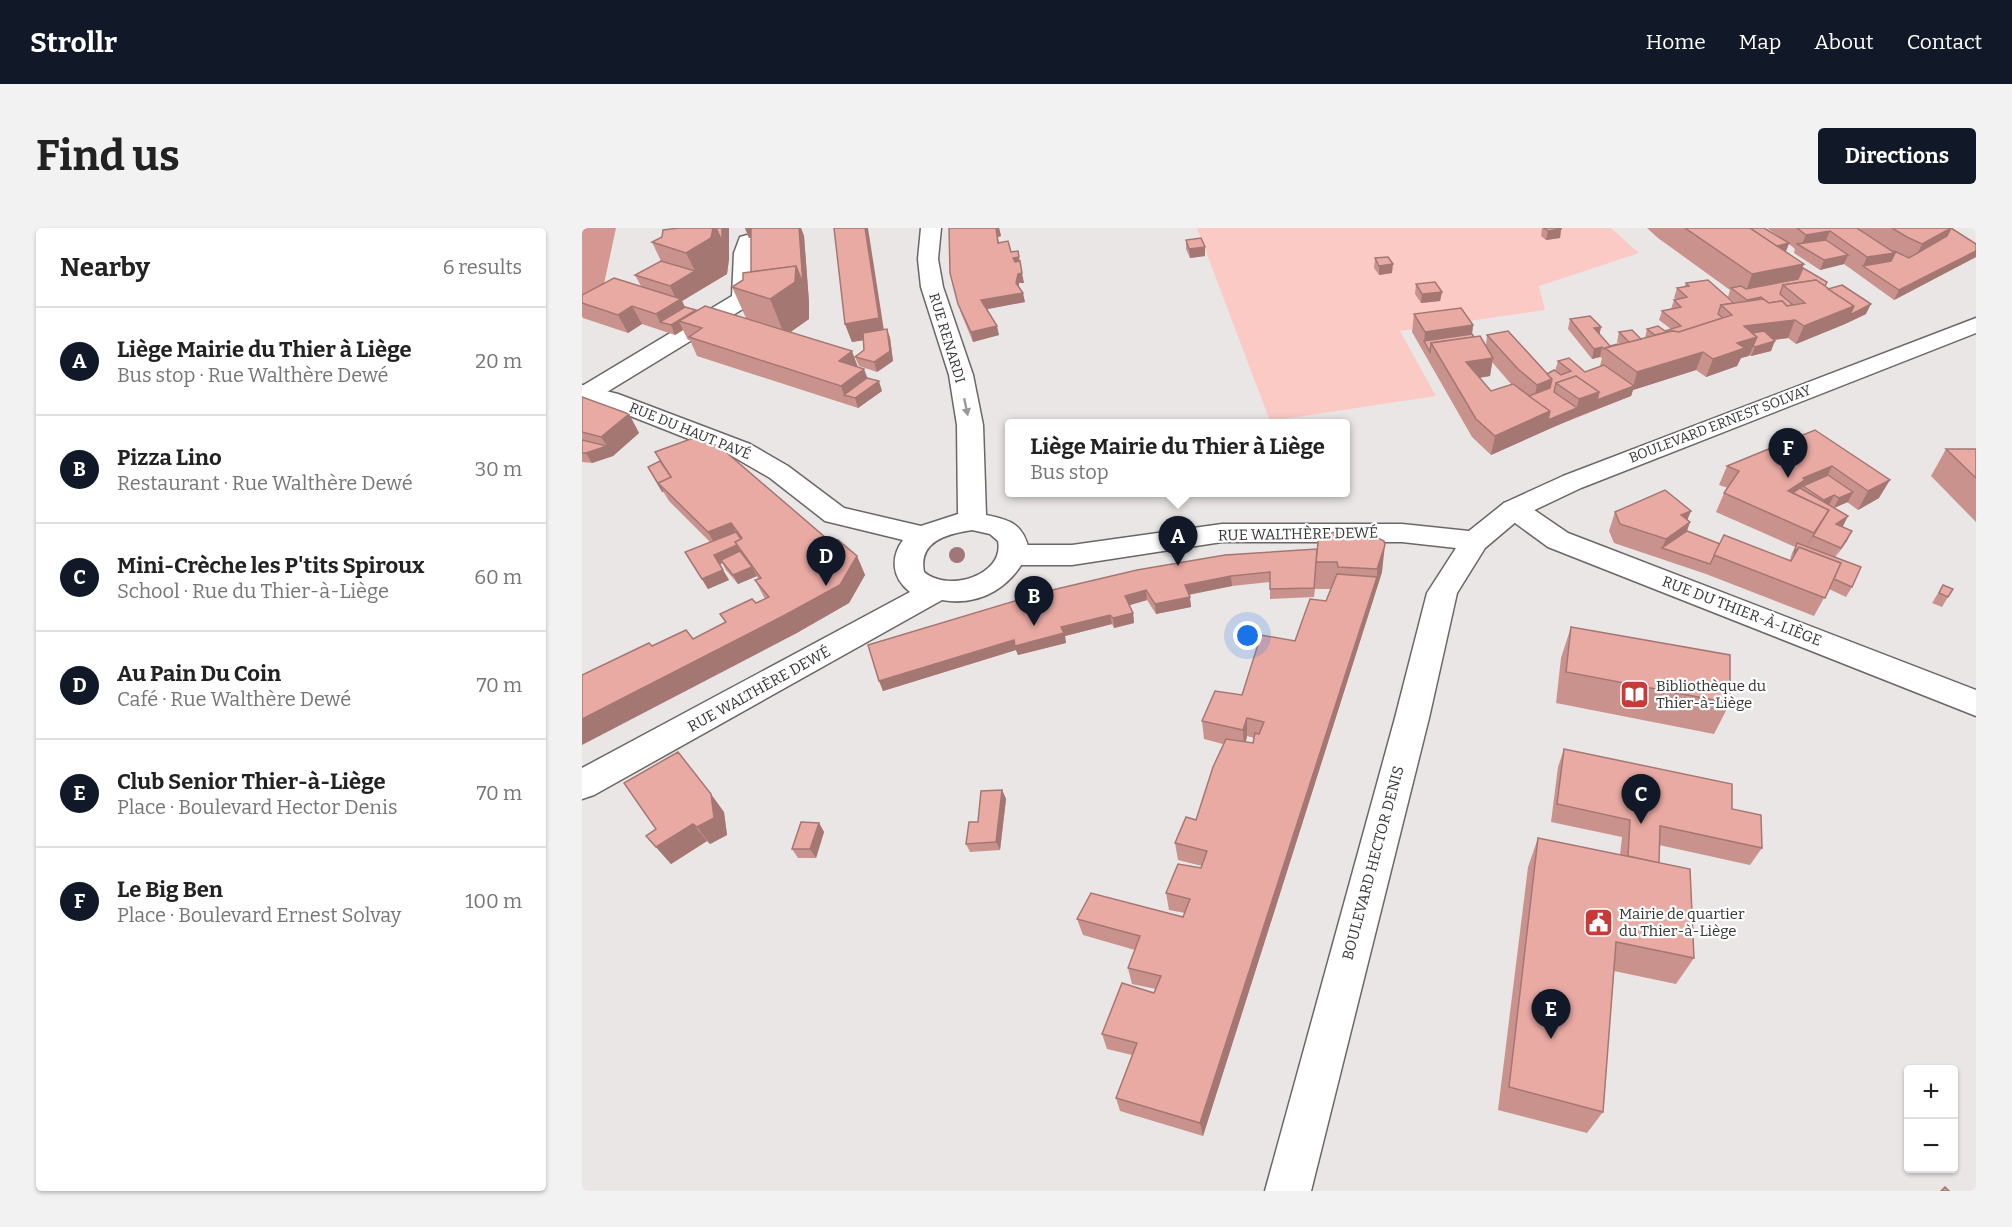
<!DOCTYPE html>
<meta charset="utf-8">
<style>
:root{--surface:#fff;--page:#f2f2f2;--text:#222;--muted:#767676;--line:#e0e0e0;--accent:#111827}
body{margin:0;font-family:Bitter,serif;background:var(--page);color:var(--text)}
.controls{position:absolute;right:18px;bottom:18px;display:grid;overflow:hidden;border-radius:6px;box-shadow:0 2px 4px #0004}
.controls button{width:54px;height:54px;display:grid;place-items:center;padding:0;border:0;border-bottom:2px solid var(--line);background:var(--surface);color:var(--text);font:30px sans-serif}
.you{position:absolute;left:666px;top:408px;width:21px;height:21px;margin:-15px;border:4px solid #fff;border-radius:50%;background:#1a73e8;box-shadow:0 0 0 9px #1a73e833}
.badge{display:grid;place-items:center;width:39px;height:39px;border-radius:50%;background:var(--accent);color:#fff;font-size:20px;font-weight:700}
.pin{position:absolute;translate:-50% -50px;filter:drop-shadow(0 2px 3px #0008)}
.pin::after{content:'';position:absolute;top:32px;width:21px;height:18px;background:inherit;clip-path:polygon(0 0,100% 0,50% 100%)}
.popup{position:absolute;left:423px;top:191px;width:345px;height:78px;box-sizing:border-box;display:grid;place-content:center;border-radius:6px;background:var(--surface);filter:drop-shadow(0 2px 4px #0005);font-size:20px;white-space:nowrap;color:var(--muted)}
.popup b{font-size:22px;color:var(--text)}
.popup::after{content:'';position:absolute;left:50%;top:100%;margin-left:-12px;border:12px solid transparent;border-top-color:var(--surface)}
.list{margin:0;padding:0;list-style:none}
h2{display:flex;justify-content:space-between;align-items:center;height:78px;margin:0;padding:0 24px;font-size:26px}
h2 small{font-size:20px;font-weight:400;color:var(--muted)}
.list li{display:grid;grid-template-columns:39px 1fr auto;gap:18px;align-items:center;box-sizing:border-box;height:108px;padding:0 24px;border-top:2px solid var(--line)}
.list b{display:block;font-size:22px;white-space:nowrap}
.list p{margin:0;font-size:20px;white-space:nowrap;color:var(--muted)}
.list em{font-size:20px;font-style:normal;color:var(--muted)}
.map{position:relative;flex:none;width:1394px;height:963px;overflow:hidden;border-radius:6px}
header{display:flex;align-items:center;gap:36px;box-sizing:border-box;height:84px;padding:0 30px;background:var(--accent);color:#fff}
header strong{font-size:28px}
nav{display:flex;gap:33px;margin-inline-start:auto;font-size:21px}
.intro{display:flex;align-items:center;justify-content:space-between;box-sizing:border-box;height:144px;padding:0 36px}
h1{margin:0;font-size:42px}
.button{padding:15px 27px;border-radius:6px;background:var(--accent);color:#fff;font-size:21px;font-weight:700}
main{display:flex;gap:36px;padding:0 36px}
aside{flex:1;background:var(--surface);border-radius:6px;box-shadow:0 2px 4px #0004}
.map>svg:first-child{display:block}
</style>
<header>
<strong>Strollr</strong>
<nav><a>Home</a><a>Map</a><a>About</a><a>Contact</a></nav>
</header>
<div class="intro"><h1>Find us</h1><a class="button">Directions</a></div>
<main>
<aside>
<h2>Nearby<small>6 results</small></h2>
<ul class="list">
<li><span class="badge">A</span><div><b>Liège Mairie du Thier à Liège</b><p>Bus stop · Rue Walthère Dewé</p></div><em>20 m</em></li>
<li><span class="badge">B</span><div><b>Pizza Lino</b><p>Restaurant · Rue Walthère Dewé</p></div><em>30 m</em></li>
<li><span class="badge">C</span><div><b>Mini-Crèche les P'tits Spiroux</b><p>School · Rue du Thier-à-Liège</p></div><em>60 m</em></li>
<li><span class="badge">D</span><div><b>Au Pain Du Coin</b><p>Café · Rue Walthère Dewé</p></div><em>70 m</em></li>
<li><span class="badge">E</span><div><b>Club Senior Thier-à-Liège</b><p>Place · Boulevard Hector Denis</p></div><em>70 m</em></li>
<li><span class="badge">F</span><div><b>Le Big Ben</b><p>Place · Boulevard Ernest Solvay</p></div><em>100 m</em></li>
</ul>
</aside>
<div class="map">
<svg width="1394" height="963" viewBox="0 0 1394 963">
<rect width="100%" height="100%" fill="#eae6e6"/>
<polygon fill="#fbcac5" points="615,0 1029,0 1057,25 957,58 963,82 818,103 854,168 688,193"/>
<polygon fill="#d59791" points="0,0 34,0 22,56 0,68"/>
<g fill="none" stroke-linecap="round" stroke-linejoin="round">
<defs>
<polygon id="pedestrian" points="165,7 172,9 175,13 172,25 172,71 169,76 15,170 0,171 0,158 150,68 152,25 158,9"/>
<g id="minor">
<path d="M339,0H359L356,31L361,59L391,147L401,197L404,287C429,292 441,296 447,322C432,358 399,379 360,372L12,567L0,571V540L328,364C310,350 308,330 321,312L243,293L188,250L150,228L18,176L0,171V157L36,166L168,216L206,238L262,280L339,298L376,286L375,197L367,147L339,59L336,31ZM390,302L408,306L416,313C423,347 366,365 342,344C336,313 365,306 390,302Z"/>
<polygon points="932,272 942,275 986,305 1394,462 1394,488 966,319 922,287 918,281 922,275"/>
</g>
<polygon id="tertiary" points="1394,90 1394,105 999,260 942,287 903,320 875,365 847,490 729,963 683,963 813,490 845,365 874,320 820,314 640,314 490,337 433,337 423,334 419,327 423,320 433,317 490,317 640,296 820,296 887,303 922,275 981,248"/>
</defs>
<use href="#pedestrian" stroke="#6b6767" stroke-width="3"/>
<use href="#minor" stroke="#6b6767" stroke-width="3"/>
<use href="#tertiary" stroke="#6b6767" stroke-width="3"/>
<use href="#pedestrian" fill="#fff" fill-rule="evenodd"/>
<use href="#minor" fill="#fff" fill-rule="evenodd"/>
<use href="#tertiary" fill="#fff" fill-rule="evenodd"/>
</g>
<circle fill="#a17676" cx="375" cy="327" r="8"/>
<g fill="#c9928d" fill-rule="evenodd">
<polygon points="163,0 219,0 222,8 227,74 227,91 208,104 276,139 285,150 300,163 276,180 115,128 108,112 106,112 101,102 93,107 60,96 46,105 1,90 0,88 0,67 59,58 53,47 79,33 70,14 147,31 145,46 100,73 103,79 114,83 164,90 150,59 161,52 169,44 169,9 167,10"/>
<polygon points="367,0 417,0 419,8 416,9 417,15 429,24 442,55 437,55 437,59 443,74 404,81 417,107 391,114 379,85 368,45"/>
<polygon points="960,0 979,0 979,1 978,10 964,12 959,8"/>
<path d="M1065,0H1182L1199,10L1185,0H1275L1311,23L1276,0H1369L1394,16V29L1312,72L1262,36L1238,42L1212,25L1213,21L1207,16L1204,23L1221,40L1245,54L1243,59L1284,86L1263,96L1214,116L1206,110L1192,112L1189,123L1169,128L1168,127L1159,130L1155,138L1124,149L1114,142L1051,162L1049,168L964,202L909,227L890,209L830,104L832,86L891,97L890,106L892,109L904,117L905,107L965,146L973,143L976,133L1003,144L1018,138L1020,130L1018,129L1010,131L986,101L988,91L1019,99L1017,106L1028,118L1037,116L1035,114L1037,104L1059,111L1063,110L1065,101L1083,103L1089,101L1077,92L1080,83L1089,81L1092,72L1094,71L1092,70L1095,60L1102,59L1104,55L1154,75L1146,69L1148,62L1076,10ZM910,134L929,156L909,163L898,150L908,148Z"/>
<polygon points="604,12 623,28 608,30 604,21"/>
<polygon points="793,30 810,45 797,47 792,40"/>
<polygon points="834,56 860,64 858,73 839,75 833,66"/>
<polygon points="263,96 302,101 305,101 308,110 311,133 295,144 277,138 273,129 282,122 281,112 270,114"/>
<polygon points="0,169 47,186 57,205 31,228 10,235 0,234"/>
<polygon points="1233,202 1297,270 1276,282 1265,274 1252,280 1266,288 1260,299 1270,303 1253,329 1270,359 1264,369 1247,361 1232,388 1124,346 1032,315 1027,303 1033,284 1109,283 1105,292 1108,294 1105,303 1138,316 1208,332 1210,325 1213,319 1134,284 1142,265 1146,260 1137,257 1145,238"/>
<polygon points="1364,221 1394,221 1394,294 1349,248"/>
<polygon points="73,224 275,328 283,347 267,375 213,406 70,418 111,411 143,394 138,386 174,375 183,371 173,352 176,351 175,348 156,356 144,342 140,335 138,337 147,352 126,361 103,324 128,314 87,273 66,239 78,233"/>
<path d="M737,304L800,344L621,908L538,883L534,870L550,827L525,821L520,806L572,765L574,761L550,756L546,740L553,722L501,707L495,691L601,689L603,685L587,682L584,665L619,640L620,638L596,632L593,615L614,592L641,516L622,511L620,493L660,467L713,413L744,373L749,361H733L732,369L688,371V354L650,358L607,367L609,379L574,386L565,372L547,377L551,385L552,395L532,400L530,396L483,408L484,415L436,427L434,422L301,463L286,417L735,321ZM665,508L672,510L671,515L664,514Z"/>
<polygon points="1361,357 1366,369 1360,379 1350,375"/>
<polygon points="989,399 1148,475 1132,506 974,475 979,430"/>
<polygon points="982,521 1150,581 1180,620 1168,637 1077,617 1077,635 1112,730 1094,756 1032,743 1021,884 1005,905 916,882 946,639 956,610 1038,627 1040,609 969,594 976,539"/>
<polygon points="420,562 424,571 418,622 388,624 384,616 396,594"/>
<polygon points="142,584 145,607 128,616 125,613 89,636 64,608"/>
<polygon points="237,595 242,604 234,630 216,630 210,621"/>
</g>
<g fill="#a47773">
<polygon points="131,0 147,0 147,31 145,46 100,73 107,87 114,82 118,92 97,93 101,102 93,107 89,97 78,94 83,104 74,86 95,73 88,58 113,43 104,25"/>
<polygon points="163,0 197,0 197,6 167,10"/>
<polygon points="217,0 219,0 222,8 227,74 227,91 203,108 188,71 214,38"/>
<polygon points="283,0 286,0 303,109 270,114 263,96"/>
<polygon points="414,0 417,0 419,8 416,9"/>
<polygon points="1369,0 1360,17 1332,33 1340,16"/>
<polygon points="979,1 978,10 964,12 966,3"/>
<polygon points="1248,3 1240,21 1219,18 1224,7"/>
<polygon points="1207,15 1200,33 1185,20"/>
<polygon points="623,19 623,28 608,30 607,21"/>
<polygon points="1394,23 1394,29 1312,72 1317,62"/>
<polygon points="1313,25 1305,42 1281,38 1277,47 1285,29"/>
<polygon points="1266,27 1262,36 1238,42 1242,32"/>
<polygon points="437,29 442,55 437,55 436,64 431,30"/>
<polygon points="811,36 810,45 797,47 797,38"/>
<polygon points="1222,36 1212,61 1201,57 1162,69 1170,46"/>
<polygon points="860,64 858,73 839,75 840,66"/>
<polygon points="441,65 443,74 401,82 399,72"/>
<polygon points="1179,69 1175,78 1161,81 1165,72"/>
<polygon points="1289,76 1284,86 1263,96 1214,116 1222,98 1272,78"/>
<polygon points="50,78 60,96 46,105 36,87"/>
<polygon points="1213,92 1206,110 1173,114 1167,128 1159,130 1155,138 1124,149 1131,131 1162,98"/>
<polygon points="891,97 889,115 849,115 842,113 841,123 843,104"/>
<polygon points="415,98 417,107 391,114 389,104"/>
<polygon points="1019,99 1017,109 1012,100"/>
<polygon points="305,101 308,110 311,133 295,144 292,134"/>
<polygon points="1193,113 1189,123 1169,128 1173,119"/>
<polygon points="1020,119 1018,129 1010,131 1012,121"/>
<polygon points="270,123 277,142 257,133"/>
<polygon points="1121,124 1114,142 1051,162 1049,168 992,190 997,171 1017,164 1051,159 1055,144"/>
<polygon points="911,130 908,148 881,152 884,134"/>
<polygon points="282,141 289,159 297,153 300,163 276,180 273,170 262,167 266,177 259,158"/>
<polygon points="970,151 966,169 951,175 955,157"/>
<polygon points="995,180 992,190 909,227 913,208 968,183"/>
<polygon points="47,186 57,205 31,228 10,235 4,225 25,218 19,209"/>
<polygon points="1250,238 1241,257 1221,258 1216,267 1206,263 1221,250"/>
<polygon points="1308,252 1297,270 1276,282 1286,263"/>
<polygon points="1271,264 1266,274 1252,280 1257,270"/>
<polygon points="1252,267 1247,277 1237,281 1242,272"/>
<polygon points="1247,282 1237,301 1231,308 1222,324 1232,305"/>
<polygon points="1109,283 1103,297 1108,294 1101,313 1080,320 1084,311 1099,287"/>
<polygon points="1266,288 1261,298 1249,306 1254,296"/>
<polygon points="149,295 159,314 137,323 126,304"/>
<polygon points="1270,303 1265,313 1253,330 1259,320"/>
<polygon points="155,317 160,327 139,332 140,335 137,337 132,327"/>
<polygon points="803,317 800,344 621,908 618,895 795,349 795,341"/>
<polygon points="275,328 283,347 267,375 213,406 0,517 0,491"/>
<polygon points="170,339 175,348 156,356 151,347"/>
<polygon points="141,342 147,352 126,361 120,351"/>
<polygon points="649,348 650,358 604,367 603,357"/>
<polygon points="564,362 565,372 545,378 543,368"/>
<polygon points="608,369 609,379 574,386 573,376"/>
<polygon points="551,385 552,395 532,400 531,390"/>
<polygon points="528,387 530,396 483,408 484,415 436,427 434,422 301,463 297,453 432,412"/>
<polygon points="665,490 665,508 662,520 661,502"/>
<polygon points="420,562 424,571 418,622 414,614"/>
<polygon points="129,566 142,584 145,607 128,616 115,599"/>
<polygon points="237,595 242,604 234,630 228,621"/>
<polygon points="111,596 125,613 89,636 74,619"/>
</g>
<g fill="#eaaaa4" stroke="#a47773" stroke-width="1.5">
<polygon points="97,0 131,0 129,10 104,25 70,14 80,9 81,2"/>
<polygon points="134,0 140,0 140,13"/>
<polygon points="169,0 217,0 221,56 214,38 169,44"/>
<polygon points="252,0 283,0 297,90 263,96"/>
<polygon points="367,0 414,0 416,15 426,13 429,24 436,23 437,29 431,30 433,34 438,33 440,45 436,46 434,55 441,65 399,72 415,98 389,104 376,76 368,45"/>
<polygon points="962,0 979,0 979,1 966,3"/>
<polygon points="1103,0 1168,0 1222,36 1170,46"/>
<polygon points="1168,0 1182,0 1207,15 1195,18"/>
<polygon points="1215,0 1275,0 1313,25 1285,29 1248,3 1224,7"/>
<polygon points="1310,0 1369,0 1340,16 1325,9"/>
<polygon points="1369,0 1394,16 1394,23 1317,62 1281,38 1309,33 1313,25 1311,24 1312,23 1327,30 1365,8"/>
<polygon points="619,10 623,19 607,21 604,12"/>
<polygon points="1244,12 1266,27 1242,32 1215,16"/>
<polygon points="806,29 811,36 797,38 793,30"/>
<polygon points="79,33 113,43 88,58 53,47"/>
<polygon points="214,38 213,54 188,71 150,59 161,52 161,45"/>
<polygon points="1221,40 1245,54 1243,58 1234,52 1201,57 1198,66 1211,77 1205,78 1200,73 1187,75 1179,69 1165,72 1149,60 1159,58 1164,61 1216,51"/>
<polygon points="32,50 99,71 74,86 50,78 36,87 0,75 0,67"/>
<polygon points="1126,52 1152,75 1139,77 1136,86 1141,90 1097,104 1090,103 1073,107 1065,101 1076,98 1083,103 1099,98 1080,83 1099,79 1092,72 1105,69 1095,60 1107,58 1104,55"/>
<polygon points="1234,52 1272,78 1222,98 1213,92 1162,98 1175,109 1155,115 1163,120 1131,131 1121,124 1055,144 1023,120 1090,103 1097,104 1150,87 1139,77 1181,71 1187,75 1200,73 1205,78 1223,75 1201,57"/>
<polygon points="853,54 860,64 840,66 834,56"/>
<polygon points="1260,57 1289,76 1268,87 1272,78 1246,61"/>
<polygon points="123,78 270,123 257,133 282,141 259,158 107,109 120,100 97,93"/>
<polygon points="103,79 114,82 89,97 78,94"/>
<polygon points="879,80 891,97 843,104 832,86"/>
<polygon points="1008,88 1019,99 1012,100 1028,118 1036,116 1023,120 1022,121 1020,119 1012,121 988,91"/>
<polygon points="305,101 308,123 292,134 273,129 282,122 281,105"/>
<polygon points="1050,102 1059,111 1047,114 1037,104"/>
<polygon points="926,103 970,151 955,157 936,141 905,107"/>
<polygon points="1182,103 1193,113 1173,119 1171,118 1175,109 1170,105"/>
<polygon points="890,106 892,109 849,115 848,124 842,113"/>
<polygon points="898,108 911,130 884,134 909,163 931,156 968,183 913,208 894,191 849,115"/>
<polygon points="987,130 1003,144 1022,137 1052,158 1015,172 1017,164 994,148 974,155 972,164 995,180 966,192 968,183 947,168 968,160 970,151 965,146 972,142 979,147 989,143 976,133"/>
<polygon points="994,148 1017,164 997,171 974,155"/>
<polygon points="285,150 297,153 273,170 262,167"/>
<polygon points="0,169 47,186 19,209 0,204"/>
<polygon points="1233,202 1308,252 1286,263 1250,238 1221,250 1223,252 1206,263 1247,282 1232,305 1142,265 1157,243 1145,238"/>
<polygon points="114,209 138,219 250,315 256,312 275,328 258,357 203,387 0,491 0,447 67,415 70,418 104,402 111,411 144,394 138,386 170,371 174,375 187,369 173,352 179,350 153,314 160,310 149,295 126,304 76,255 89,249 73,224"/>
<polygon points="0,212 25,218 4,225 0,225"/>
<polygon points="1364,221 1394,221 1394,250"/>
<polygon points="78,233 89,249 76,255 81,264 66,239"/>
<polygon points="1246,247 1271,264 1257,270 1252,267 1242,272 1221,258"/>
<polygon points="1218,260 1266,288 1254,296 1270,303 1259,320 1231,308 1247,282 1211,265"/>
<polygon points="1083,262 1109,283 1099,287 1108,294 1084,311 1038,296 1033,284"/>
<polygon points="1105,303 1138,316 1128,336 1080,320"/>
<polygon points="154,304 159,311 153,314 155,317 132,327 141,342 120,351 103,324"/>
<polygon points="737,304 788,306 802,313 803,317 795,341 756,339 755,334 734,334"/>
<polygon points="1142,307 1209,333 1217,319 1259,335 1243,370 1132,327"/>
<polygon points="1215,315 1279,339 1270,359 1252,351 1259,335 1217,319 1212,326"/>
<polygon points="735,321 732,360 688,361 688,344 649,348 603,357 608,369 573,376 564,362 543,368 551,385 531,390 528,387 479,399 482,405 433,418 432,412 297,453 286,417 466,363 555,342 643,327"/>
<polygon points="158,323 170,339 151,347 139,332"/>
<polygon points="755,346 795,349 618,895 534,870 555,815 520,806 540,755 572,765 579,748 546,740 558,708 495,691 509,665 601,689 608,671 584,665 596,636 619,640 625,623 593,615 604,589 614,592 631,539 644,511 671,515 673,505 677,506 682,494 665,490 661,502 620,493 633,463 660,467 679,407 713,413 728,371 744,373"/>
<polygon points="1361,357 1371,361 1366,369 1357,365"/>
<polygon points="989,399 1148,427 1148,475 984,444"/>
<polygon points="982,521 1150,556 1150,581 1179,587 1180,620 1078,598 1077,635 1046,628 1048,592 975,576"/>
<polygon points="96,524 129,566 132,590 115,599 111,596 74,619 64,608 74,601 42,555"/>
<polygon points="420,562 414,614 384,616 387,594 396,594 399,563"/>
<polygon points="219,594 237,595 228,621 210,621"/>
<polygon points="956,610 1108,641 1112,730 1034,714 1021,884 927,859"/>
<polygon points="1363,959 1367,963 1359,963"/>
</g>
<defs><path id="oneway-solid" d="M-6-.8H1V-3.2L6.5 0L1 3.2V.8H-6Z" transform="scale(1.5)"/></defs>
<use fill="#9a9a9a" href="#oneway-solid" transform="translate(384 179) rotate(78)"/>
<defs>
<symbol id="library-square" viewBox="-11 -11 22 22"><rect x="-9" y="-9" width="18" height="18" rx="4" fill="#c8393a" stroke="#fff"/><path d="M-6-4Q-3-5.5-.7-3.5V5Q-3 3-6 4ZM6-4Q3-5.5 .7-3.5V5Q3 3 6 4Z" fill="#fff"/></symbol>
<symbol id="civic-square" viewBox="-11 -11 22 22"><rect x="-9" y="-9" width="18" height="18" rx="4" fill="#c8393a" stroke="#fff"/><path d="M-.6-6.5H3V-4.5H.6V-3L4-1V1h2V6H-6V1h2V-1L-.6-3ZM-1.2 2.5V6h2.4V2.5Z" fill="#fff"/></symbol>
</defs>
<g fill-rule="evenodd">
<use href="#library-square" x="1036" y="450" width="33" height="33"/>
<use href="#civic-square" x="1000" y="678" width="33" height="33"/>
</g>
<g text-anchor="middle" dominant-baseline="central" stroke-width="4.5" stroke-linejoin="round" paint-order="stroke">
<g font-size="14" fill="#363434" stroke="#fff">
<text transform="translate(365 110) rotate(73)">RUE RENARDI</text>
<text transform="translate(1138 196) rotate(-21)">BOULEVARD ERNEST SOLVAY</text>
<text transform="translate(108 203) rotate(22)">RUE DU HAUT PAVÉ</text>
</g>
<g font-size="15" fill="#363434" stroke="#fff">
<text transform="translate(716 306) rotate(-1)">RUE WALTHÈRE DEWÉ</text>
<text transform="translate(1160 383) rotate(21)">RUE DU THIER-À-LIÈGE</text>
<text transform="translate(177 461) rotate(-29)">RUE WALTHÈRE DEWÉ</text>
<text transform="translate(791 635) rotate(-75)">BOULEVARD HECTOR DENIS</text>
</g>
<g font-size="15" fill="#363434" stroke="#fff" text-anchor="start">
<text x="1074" y="458">Bibliothèque du<tspan x="1074" dy="17">Thier-à-Liège</tspan></text>
<text x="1037" y="686">Mairie de quartier<tspan x="1037" dy="17">du Thier-à-Liège</tspan></text>
</g>
</g>
</svg>
<div class="controls">
<button>+</button>
<button>−</button>
</div>
<div class="you"></div>
<div class="pin badge" style="left:596px;top:338px">A</div>
<div class="popup"><b>Liège Mairie du Thier à Liège</b>Bus stop</div>
<div class="pin badge" style="left:452px;top:398px">B</div>
<div class="pin badge" style="left:1059px;top:596px">C</div>
<div class="pin badge" style="left:244px;top:358px">D</div>
<div class="pin badge" style="left:969px;top:811px">E</div>
<div class="pin badge" style="left:1206px;top:250px">F</div>
</div>
</main>
